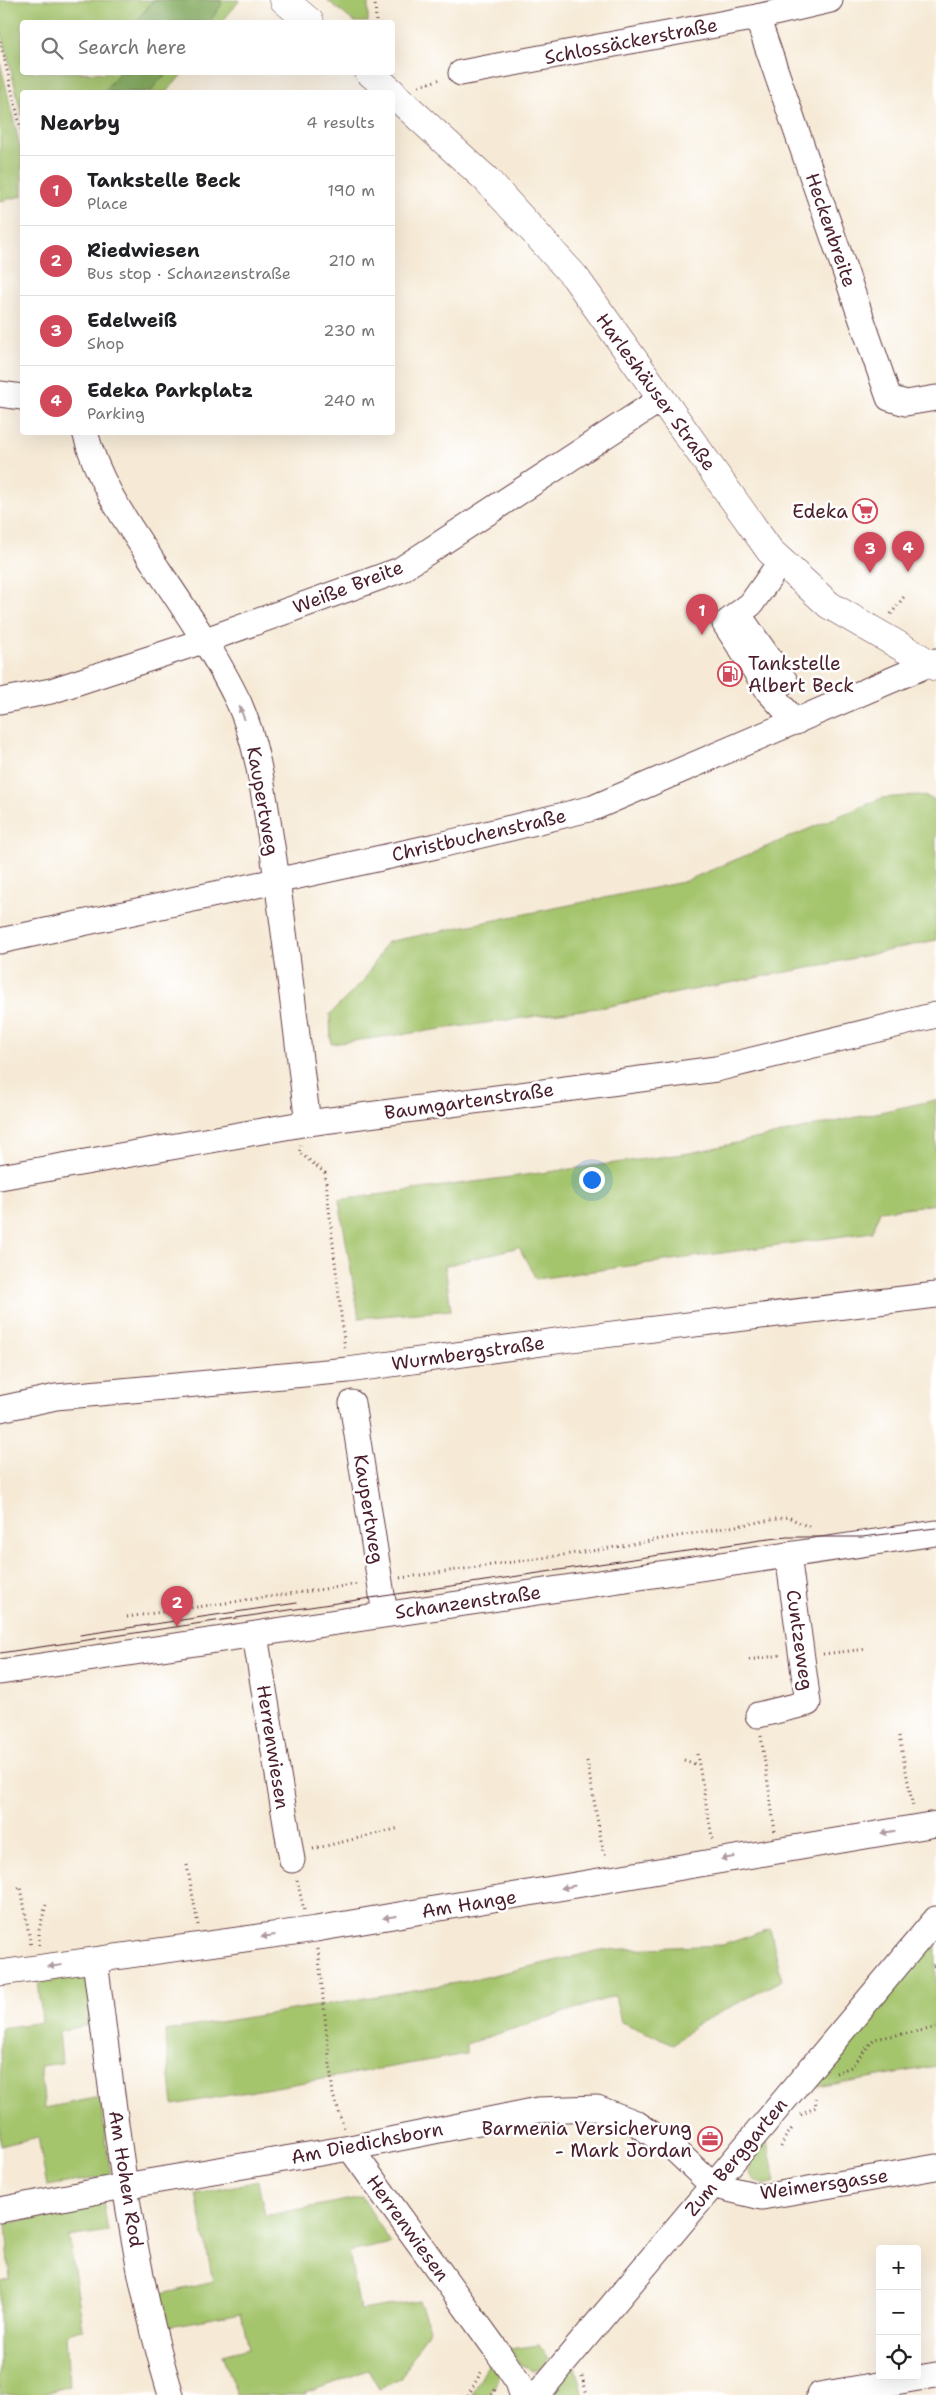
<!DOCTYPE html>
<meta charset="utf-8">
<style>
:root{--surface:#fff;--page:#f2f2f2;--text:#202124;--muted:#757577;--line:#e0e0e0;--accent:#d1495b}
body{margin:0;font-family:"Shantell Sans",sans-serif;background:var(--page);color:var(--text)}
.controls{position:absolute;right:15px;bottom:15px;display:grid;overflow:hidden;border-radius:5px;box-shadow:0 5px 20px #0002}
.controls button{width:45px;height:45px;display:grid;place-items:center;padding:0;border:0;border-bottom:1px solid var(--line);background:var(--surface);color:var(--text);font:25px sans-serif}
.you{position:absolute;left:591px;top:1179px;width:18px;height:18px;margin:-12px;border:4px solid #fff;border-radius:50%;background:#1a73e8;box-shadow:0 0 0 8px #1a73e833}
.badge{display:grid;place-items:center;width:32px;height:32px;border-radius:50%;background:var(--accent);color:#fff;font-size:16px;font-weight:700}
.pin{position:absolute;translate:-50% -41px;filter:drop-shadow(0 1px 2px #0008)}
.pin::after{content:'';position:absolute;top:26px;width:18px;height:15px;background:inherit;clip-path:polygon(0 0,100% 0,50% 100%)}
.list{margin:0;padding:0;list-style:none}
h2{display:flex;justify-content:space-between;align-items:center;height:65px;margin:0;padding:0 20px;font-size:21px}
h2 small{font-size:16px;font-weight:400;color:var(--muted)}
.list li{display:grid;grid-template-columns:32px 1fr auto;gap:15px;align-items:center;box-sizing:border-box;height:70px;padding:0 20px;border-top:1px solid var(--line)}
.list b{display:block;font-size:19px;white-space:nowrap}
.list p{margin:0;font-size:16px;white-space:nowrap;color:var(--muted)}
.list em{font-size:16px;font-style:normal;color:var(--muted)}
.icon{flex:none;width:28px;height:28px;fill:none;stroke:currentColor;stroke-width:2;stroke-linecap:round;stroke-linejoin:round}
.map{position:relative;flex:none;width:936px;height:2395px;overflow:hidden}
.search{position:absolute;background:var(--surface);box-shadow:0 5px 20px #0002;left:20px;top:20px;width:375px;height:55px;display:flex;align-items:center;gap:12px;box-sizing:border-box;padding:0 18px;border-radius:5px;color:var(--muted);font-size:19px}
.panel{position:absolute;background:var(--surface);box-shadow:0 5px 20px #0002;left:20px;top:90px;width:375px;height:345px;border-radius:5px}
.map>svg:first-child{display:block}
</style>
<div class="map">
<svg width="936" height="2395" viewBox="0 0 936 2395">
<rect width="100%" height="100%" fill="#fff"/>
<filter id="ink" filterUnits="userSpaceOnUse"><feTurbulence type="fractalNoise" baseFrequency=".02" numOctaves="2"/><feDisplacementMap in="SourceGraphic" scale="10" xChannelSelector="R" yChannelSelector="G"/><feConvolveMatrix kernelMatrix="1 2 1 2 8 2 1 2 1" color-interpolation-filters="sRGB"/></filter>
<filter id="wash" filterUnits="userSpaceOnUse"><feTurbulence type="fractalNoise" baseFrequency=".0096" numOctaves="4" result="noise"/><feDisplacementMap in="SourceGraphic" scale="20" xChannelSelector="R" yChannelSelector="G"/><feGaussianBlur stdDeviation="1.12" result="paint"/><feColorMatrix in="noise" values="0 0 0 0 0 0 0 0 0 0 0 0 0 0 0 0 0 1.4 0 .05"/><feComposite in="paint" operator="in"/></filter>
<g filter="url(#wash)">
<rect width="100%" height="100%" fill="#f6ead6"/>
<g fill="#a5c56d" stroke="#78724c">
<polygon points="0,0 240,0 222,22 22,22 22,72 183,73 167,92 22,92 22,116 0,24"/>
<polygon points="327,0 368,0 368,22 354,22"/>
<polygon points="0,62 22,156 22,196 0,201"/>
<polygon points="919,795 936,800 936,940 818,966 604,1007 331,1044 330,1014 364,980 387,942 683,882 882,798"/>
<polygon points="936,1100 936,1204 880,1211 872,1232 536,1279 519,1247 445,1266 451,1310 359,1318 339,1200 690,1153"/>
<polygon points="770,1929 782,1980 696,2025 674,2044 621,2022 615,1996 466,2044 466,2054 173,2105 165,2031 468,1981 601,1950 723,1945"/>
<polygon points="936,1939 936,2066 811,2088 922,1956"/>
<polygon points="86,1969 93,2024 59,2031 62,2063 40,2066 45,2108 100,2097 111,2176 47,2186 38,2137 0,2146 0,2028 42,2022 38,1978"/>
<path d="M767,2141L776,2182C772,2183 767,2185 764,2184C752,2183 745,2169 751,2160C754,2153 761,2147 767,2141Z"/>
<polygon points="258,2181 265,2216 362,2197 391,2243 349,2252 360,2310 419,2301 430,2328 400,2379 379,2389 368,2370 306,2393 307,2395 237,2395 222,2355 249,2348 241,2313 164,2327 157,2295 213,2282 196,2194"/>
<polygon points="103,2202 108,2231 69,2237 83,2329 66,2335 69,2386 40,2395 0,2395 0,2281 10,2279 6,2224"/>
<polygon points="539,2345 548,2360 540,2368 533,2371 522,2366 509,2349"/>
<path d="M490,2361C501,2374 499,2383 488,2395H472Z"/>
<polygon points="574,2363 583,2395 552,2395"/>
</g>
<g fill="#84aa60" stroke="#676446">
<polygon points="153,0 220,0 222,4 210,22 136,22"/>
<polygon points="119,73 119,72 169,73 158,82 150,92 103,92"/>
</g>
</g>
<g filter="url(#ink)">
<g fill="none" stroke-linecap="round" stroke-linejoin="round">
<defs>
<g id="minor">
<polyline points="757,17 889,398 906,403 936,398"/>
<polyline points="461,73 757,17 830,0"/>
<polyline points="0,394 22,397"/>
<path d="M85,432C98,482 125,520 153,562C184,608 215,653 239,703C259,748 264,798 272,846C286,938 296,1031 308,1123"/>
<polyline points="781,561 751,604 725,624 769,692 796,722"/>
<polyline points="738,614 785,681 769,692"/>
<polyline points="0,701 51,691 206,640 400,570 661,399"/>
<polyline points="0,941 436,846 593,808 936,661"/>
<polyline points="0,1177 308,1123 716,1069 936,1015"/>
<polyline points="352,1403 385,1614"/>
<polyline points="0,1409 56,1397 348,1370 563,1340 936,1295"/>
<polyline points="255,1635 292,1860"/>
<polyline points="0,1672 936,1533"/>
<polyline points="758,1715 808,1703 788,1555"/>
<path d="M95,1961C114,2106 128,2254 171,2395"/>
<polyline points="0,1973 316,1929 936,1824"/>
<polyline points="350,2148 495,2348 518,2382 522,2394"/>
<polyline points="0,2210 124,2186 350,2148 538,2110 597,2108 636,2123 674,2149 712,2185 762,2197 936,2167"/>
<polyline points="537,2395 936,1919"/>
<polyline points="819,2395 936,2375"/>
</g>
<g id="major">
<polyline points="284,0 310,22"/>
<polyline points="369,72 392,92"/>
<polyline points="392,93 487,180 575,277 770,551 829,605 936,667"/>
</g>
</defs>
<use href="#minor" stroke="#643d45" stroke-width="27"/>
<use href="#major" stroke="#643d45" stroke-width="29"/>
<g stroke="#643d45" stroke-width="3" stroke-dasharray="1 4" stroke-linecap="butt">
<polyline points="375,0 376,22"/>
<polyline points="0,41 22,133"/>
<polyline points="419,86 441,79"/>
<polyline points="891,614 906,594"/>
<polyline points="301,1145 299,1152 325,1173 345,1350"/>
<polyline points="400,1578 598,1550 788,1517 811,1528"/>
<polyline points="127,1617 359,1584"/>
<polyline points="823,1654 867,1649"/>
<polyline points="749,1660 781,1655"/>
<polyline points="761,1736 775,1831"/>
<polyline points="899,1736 913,1807"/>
<polyline points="697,1754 713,1842"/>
<polyline points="684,1760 698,1765"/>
<polyline points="587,1761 603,1851 607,1857"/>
<polyline points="313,1849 400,1828"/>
<polyline points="187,1865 198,1925"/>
<polyline points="297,1880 304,1910"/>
<polyline points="18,1888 21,1887 31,1947"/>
<polyline points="39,1945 39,1930 46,1905"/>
<polyline points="318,1949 333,2095 344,2128"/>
<polyline points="933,1966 936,1965"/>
<polyline points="836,2073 851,2067 874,2039 936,2028"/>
<polyline points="801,2115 816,2107 815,2097"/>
<polyline points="781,2147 785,2138 793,2127"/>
<polyline points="582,2376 587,2395"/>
<polyline points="468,2395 483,2369"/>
<polyline points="492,2395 497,2387"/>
</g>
<use href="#minor" stroke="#fff" stroke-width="25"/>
<use href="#major" stroke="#fff" stroke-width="28"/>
<g stroke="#4a1f2b" stroke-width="1">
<polyline points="80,1635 297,1603"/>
<polyline points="0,1653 761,1540 787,1537 862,1537 936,1528"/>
</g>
</g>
<defs><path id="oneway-solid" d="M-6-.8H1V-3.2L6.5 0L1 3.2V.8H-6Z" transform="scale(1.25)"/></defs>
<g fill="#ae9aa0">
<use href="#oneway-solid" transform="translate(242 713) rotate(-111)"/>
<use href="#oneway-solid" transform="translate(888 1832) rotate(171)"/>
<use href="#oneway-solid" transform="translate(728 1858) rotate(170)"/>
<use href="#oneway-solid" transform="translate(568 1887) rotate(169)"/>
<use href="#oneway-solid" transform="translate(390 1917) rotate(171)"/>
<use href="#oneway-solid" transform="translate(268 1936) rotate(172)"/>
<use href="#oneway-solid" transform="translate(55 1966) rotate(173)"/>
</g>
</g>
<defs>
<symbol id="supermarket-ring" viewBox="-11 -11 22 22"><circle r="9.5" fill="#fff" stroke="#d1495b" stroke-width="1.5"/><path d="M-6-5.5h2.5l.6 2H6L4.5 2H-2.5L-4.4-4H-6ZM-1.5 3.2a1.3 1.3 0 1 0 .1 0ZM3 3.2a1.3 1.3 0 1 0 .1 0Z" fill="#d1495b"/></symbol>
<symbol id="fuel-ring" viewBox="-11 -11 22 22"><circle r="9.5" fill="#fff" stroke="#d1495b" stroke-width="1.5"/><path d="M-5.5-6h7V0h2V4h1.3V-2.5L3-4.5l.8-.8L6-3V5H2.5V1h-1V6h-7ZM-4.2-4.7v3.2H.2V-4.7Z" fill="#d1495b"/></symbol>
<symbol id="office-ring" viewBox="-11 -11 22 22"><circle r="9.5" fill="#fff" stroke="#d1495b" stroke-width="1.5"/><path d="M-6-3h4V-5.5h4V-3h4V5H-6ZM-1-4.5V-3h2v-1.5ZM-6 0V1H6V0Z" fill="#d1495b"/></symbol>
</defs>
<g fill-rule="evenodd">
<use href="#supermarket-ring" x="851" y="497" width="28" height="28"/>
<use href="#fuel-ring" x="716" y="660" width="28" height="28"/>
<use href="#office-ring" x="696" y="2125" width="28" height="28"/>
</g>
<g text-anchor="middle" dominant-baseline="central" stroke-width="5" stroke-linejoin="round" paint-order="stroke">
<g font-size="19" fill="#4a1f2b" stroke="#fff">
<text transform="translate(631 41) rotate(-11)">Schlossäckerstraße</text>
<text transform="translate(831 230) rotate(71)">Heckenbreite</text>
<text transform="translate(656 392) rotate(54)">Harleshäuser Straße</text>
<text transform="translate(348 587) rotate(-21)">Weiße Breite</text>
<text transform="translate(263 801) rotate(80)">Kaupertweg</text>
<text transform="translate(479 835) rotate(-13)">Christbuchenstraße</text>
<text transform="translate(469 1101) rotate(-8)">Baumgartenstraße</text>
<text transform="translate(468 1353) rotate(-8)">Wurmbergstraße</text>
<text transform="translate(369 1509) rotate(81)">Kaupertweg</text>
<text transform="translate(468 1602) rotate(-8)">Schanzenstraße</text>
<text transform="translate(800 1640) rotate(82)">Cuntzeweg</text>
<text transform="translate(273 1747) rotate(81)">Herrenwiesen</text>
<text transform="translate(469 1904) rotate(-9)">Am Hange</text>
<text transform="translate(367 2143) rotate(-11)">Am Diedichsborn</text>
<text transform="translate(736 2157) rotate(-50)">Zum Berggarten</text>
<text transform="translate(126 2179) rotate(81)">Am Hohen Rod</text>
<text transform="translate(824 2184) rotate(-8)">Weimersgasse</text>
<text transform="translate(408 2228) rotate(54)">Herrenwiesen</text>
</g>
<g font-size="19" fill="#4a1f2b" stroke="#fff" text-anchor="end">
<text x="848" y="511">Edeka</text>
<text x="748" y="663" text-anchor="start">Tankstelle<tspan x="748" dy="22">Albert Beck</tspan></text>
<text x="692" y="2128">Barmenia Versicherung<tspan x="692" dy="22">- Mark Jordan</tspan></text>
</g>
</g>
</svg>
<div class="controls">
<button>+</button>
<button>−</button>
<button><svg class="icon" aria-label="locate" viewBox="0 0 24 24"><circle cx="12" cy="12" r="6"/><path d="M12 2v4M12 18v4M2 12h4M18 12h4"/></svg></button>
</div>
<div class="you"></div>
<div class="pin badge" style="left:702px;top:635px">1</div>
<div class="pin badge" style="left:177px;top:1627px">2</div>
<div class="pin badge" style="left:870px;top:573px">3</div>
<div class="pin badge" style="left:908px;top:572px">4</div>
<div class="search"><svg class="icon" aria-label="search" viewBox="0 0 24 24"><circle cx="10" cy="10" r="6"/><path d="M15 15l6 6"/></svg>Search here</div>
<section class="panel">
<h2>Nearby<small>4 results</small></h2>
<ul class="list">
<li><span class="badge">1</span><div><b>Tankstelle Beck</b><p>Place</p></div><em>190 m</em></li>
<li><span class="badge">2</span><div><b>Riedwiesen</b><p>Bus stop · Schanzenstraße</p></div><em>210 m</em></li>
<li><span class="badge">3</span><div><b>Edelweiß</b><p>Shop</p></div><em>230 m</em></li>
<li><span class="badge">4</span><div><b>Edeka Parkplatz</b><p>Parking</p></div><em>240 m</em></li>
</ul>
</section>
</div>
